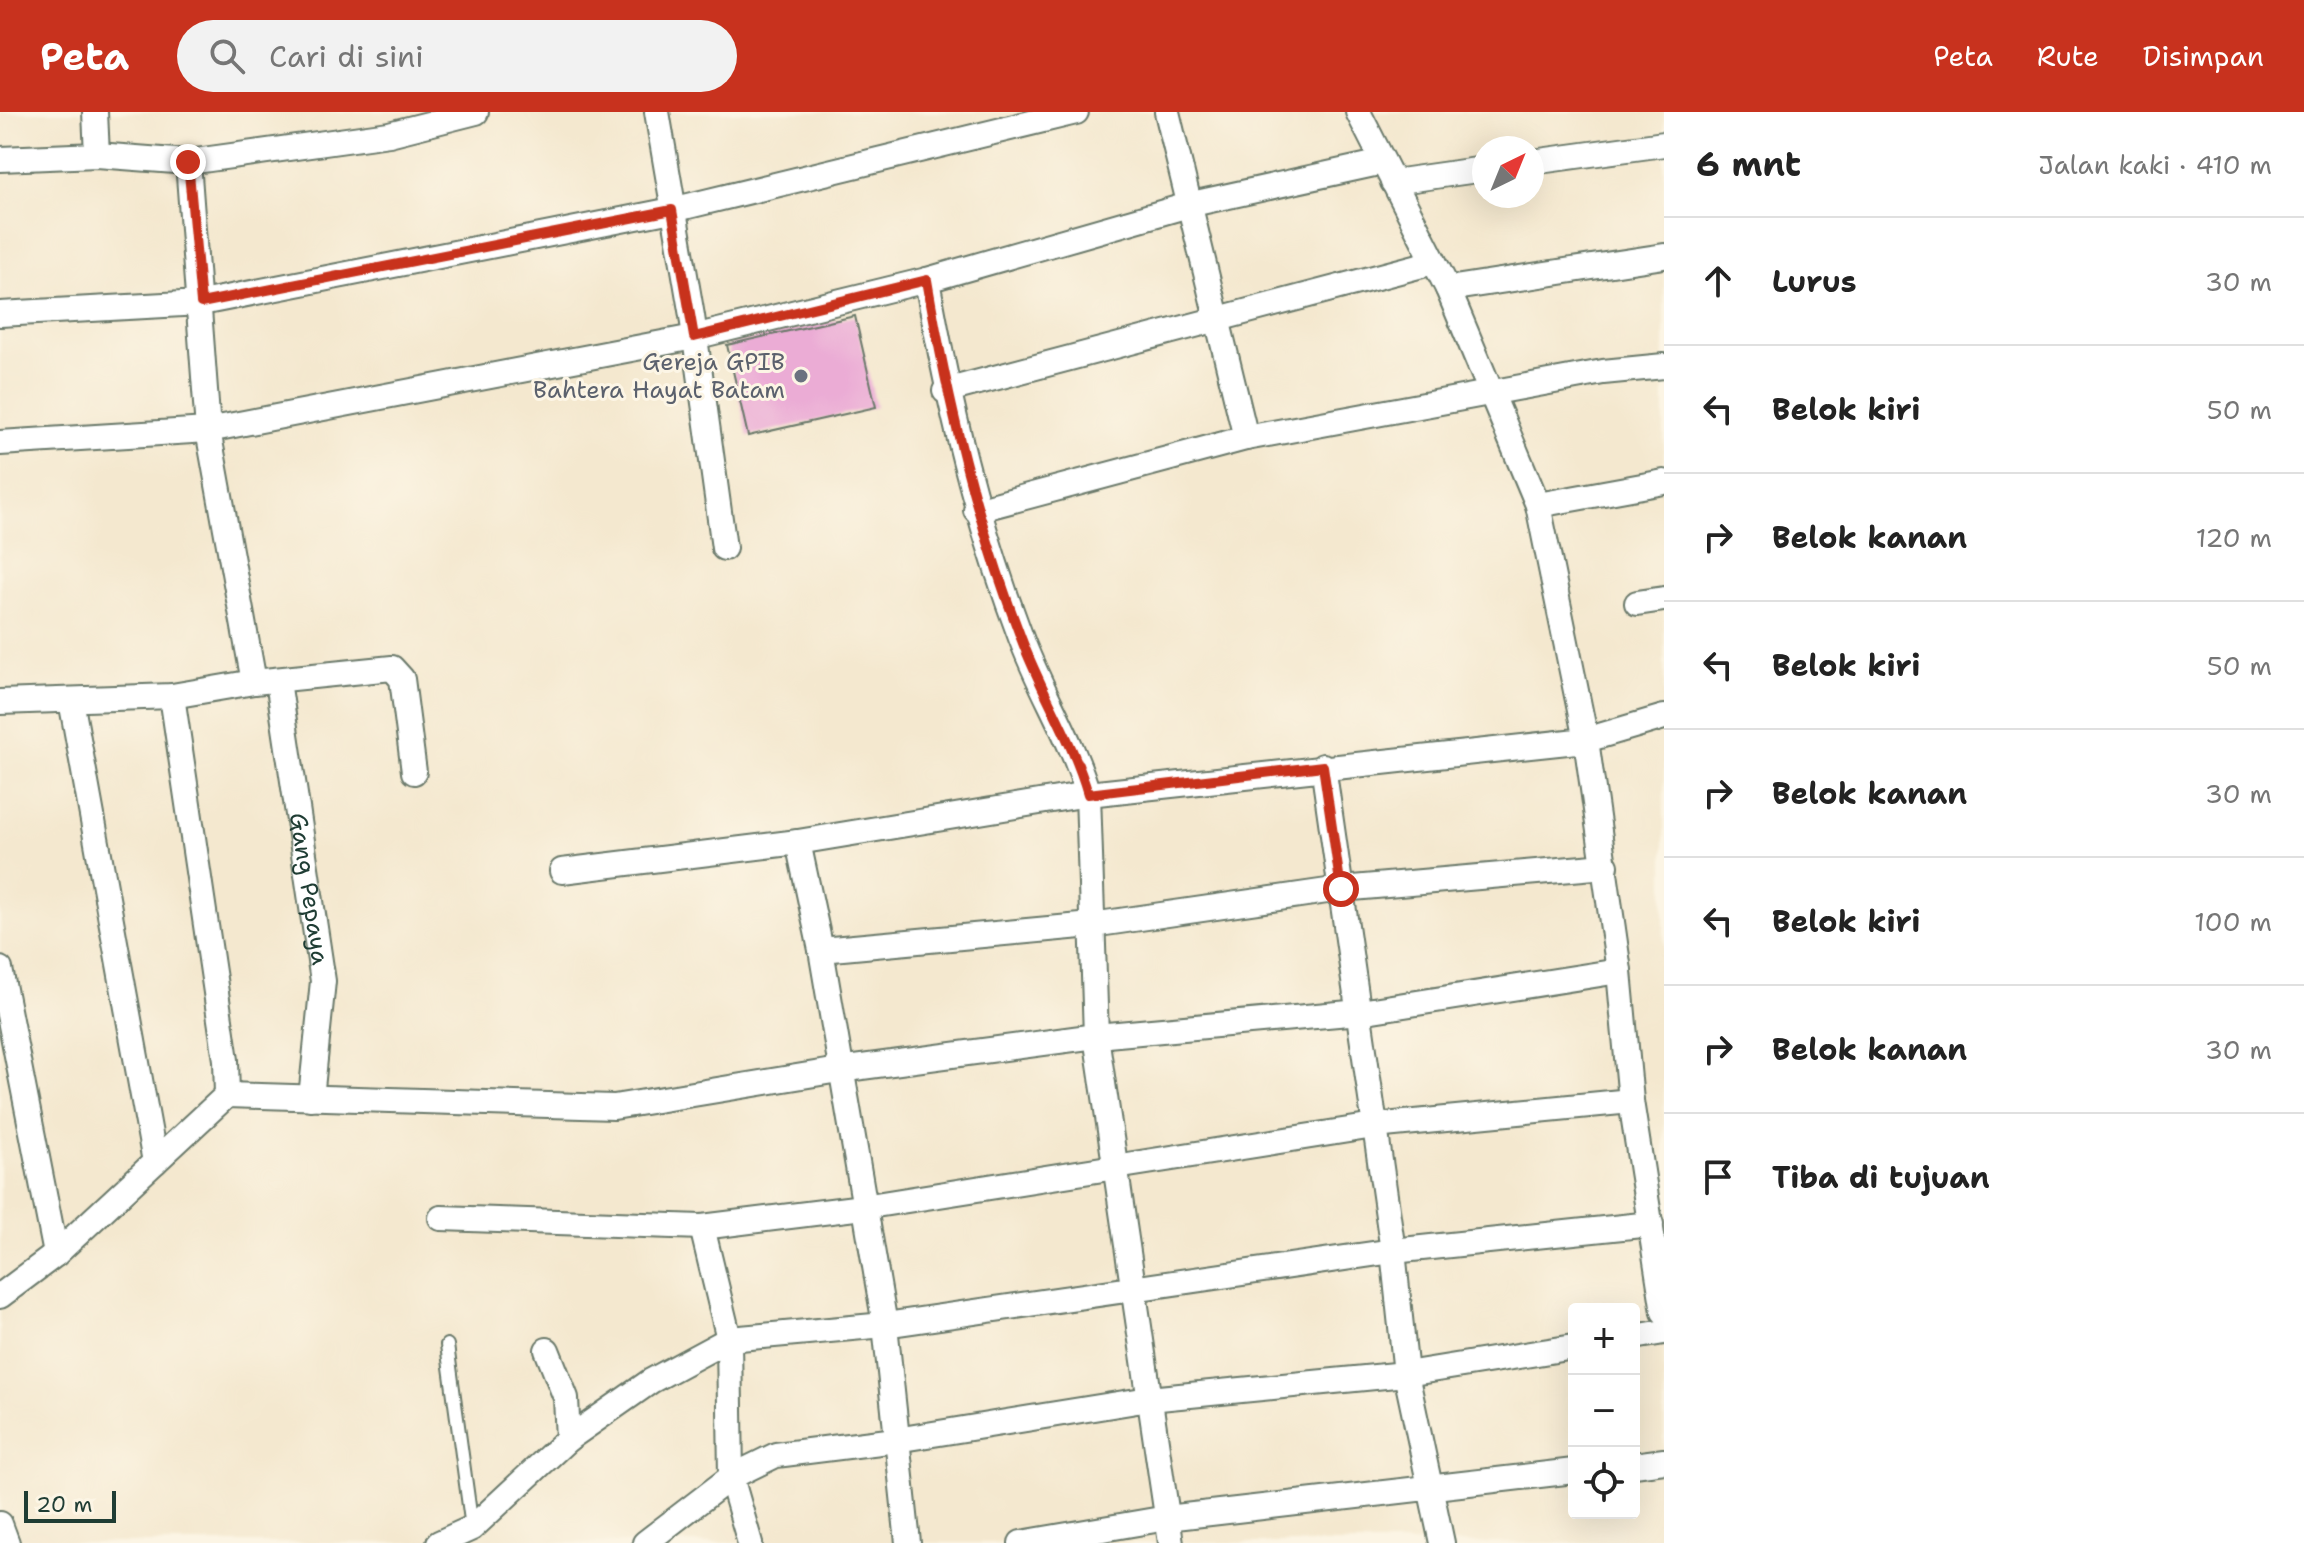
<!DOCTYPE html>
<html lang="id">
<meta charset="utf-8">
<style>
:root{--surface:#fff;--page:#f2f2f2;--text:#222;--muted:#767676;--line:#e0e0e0;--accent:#c8321e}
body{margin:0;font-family:"Shantell Sans",sans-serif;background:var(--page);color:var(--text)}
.controls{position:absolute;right:24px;bottom:24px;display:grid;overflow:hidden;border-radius:8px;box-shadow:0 8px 32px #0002}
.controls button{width:72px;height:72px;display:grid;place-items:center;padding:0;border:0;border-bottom:2px solid var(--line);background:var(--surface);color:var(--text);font:40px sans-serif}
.compass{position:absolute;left:1472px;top:24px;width:72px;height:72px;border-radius:50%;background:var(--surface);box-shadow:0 8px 32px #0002;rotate:43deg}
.scale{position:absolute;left:24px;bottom:20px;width:92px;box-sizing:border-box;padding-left:8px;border:4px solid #1f3d34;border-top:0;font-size:22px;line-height:28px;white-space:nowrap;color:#1f3d34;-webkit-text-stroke:6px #fcf5e5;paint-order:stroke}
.stop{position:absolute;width:24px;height:24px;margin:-18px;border:6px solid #c8321e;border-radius:50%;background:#fff}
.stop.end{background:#c8321e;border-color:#fff;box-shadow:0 2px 8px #0008}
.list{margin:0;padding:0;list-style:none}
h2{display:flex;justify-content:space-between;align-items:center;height:104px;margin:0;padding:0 32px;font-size:34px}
h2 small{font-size:26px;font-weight:400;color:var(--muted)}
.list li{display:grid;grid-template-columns:52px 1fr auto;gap:24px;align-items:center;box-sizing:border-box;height:128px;padding:0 32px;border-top:2px solid var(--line)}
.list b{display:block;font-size:30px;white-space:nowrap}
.list em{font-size:26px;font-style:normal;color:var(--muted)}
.icon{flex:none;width:44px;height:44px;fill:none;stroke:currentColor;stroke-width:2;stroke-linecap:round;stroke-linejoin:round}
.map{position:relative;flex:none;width:1664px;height:1431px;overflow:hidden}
header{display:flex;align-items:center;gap:48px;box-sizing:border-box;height:112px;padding:0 40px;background:var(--accent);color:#fff}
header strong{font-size:38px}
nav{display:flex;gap:44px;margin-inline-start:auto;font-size:28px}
.search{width:560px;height:72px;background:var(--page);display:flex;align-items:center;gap:20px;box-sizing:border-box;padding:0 28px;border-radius:44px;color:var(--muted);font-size:30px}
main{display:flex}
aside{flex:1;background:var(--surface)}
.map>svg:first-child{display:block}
</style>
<header>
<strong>Peta</strong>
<div class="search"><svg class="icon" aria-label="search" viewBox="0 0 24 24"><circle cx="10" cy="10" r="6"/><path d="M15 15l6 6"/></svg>Cari di sini</div>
<nav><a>Peta</a><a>Rute</a><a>Disimpan</a></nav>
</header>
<main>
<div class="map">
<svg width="1664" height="1431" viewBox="0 0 1664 1431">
<rect width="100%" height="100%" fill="#fcf5e5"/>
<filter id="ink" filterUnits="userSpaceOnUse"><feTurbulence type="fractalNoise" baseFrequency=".0125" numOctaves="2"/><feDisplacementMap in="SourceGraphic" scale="16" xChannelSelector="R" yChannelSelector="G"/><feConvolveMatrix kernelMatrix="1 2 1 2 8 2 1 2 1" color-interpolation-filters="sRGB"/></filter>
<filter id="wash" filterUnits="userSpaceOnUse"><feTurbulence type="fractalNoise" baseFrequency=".006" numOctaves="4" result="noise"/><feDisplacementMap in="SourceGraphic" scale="32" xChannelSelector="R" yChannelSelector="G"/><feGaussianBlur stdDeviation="1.8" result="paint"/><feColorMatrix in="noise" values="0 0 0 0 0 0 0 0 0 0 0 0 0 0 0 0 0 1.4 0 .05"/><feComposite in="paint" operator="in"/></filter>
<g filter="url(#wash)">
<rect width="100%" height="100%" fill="#f4e8cf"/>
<g id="blocks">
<polygon fill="#ebacd5" points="855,204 876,295 748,324 727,233"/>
</g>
</g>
<g filter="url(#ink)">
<use href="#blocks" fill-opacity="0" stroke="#6a796a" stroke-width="2"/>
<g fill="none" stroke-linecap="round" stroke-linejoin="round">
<defs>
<polyline id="lane" points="447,1233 472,1416"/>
<g id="street">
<polyline points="95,0 97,43"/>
<polyline points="657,0 692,204 724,436"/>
<polyline points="1167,0 1246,326"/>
<polyline points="1358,0 1448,177 1538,393 1586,628 1619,859 1631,989 1664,1200"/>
<polyline points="0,47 97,43 188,50 389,22 476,0"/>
<polyline points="188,50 208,318 254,570"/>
<polyline points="1532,50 1664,32"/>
<polyline points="1393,70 1484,57"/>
<polyline points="1448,177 1664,144"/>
<polyline points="0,202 201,191 672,98 1076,0"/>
<polyline points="945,279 1434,150"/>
<polyline points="0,331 208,318 694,225 927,168"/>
<polyline points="1538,393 1664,370"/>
<polyline points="976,398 1246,326 1603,260 1664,254"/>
<polyline points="1637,491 1664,487"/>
<path id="s1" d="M278,569L323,869L311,986"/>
<polyline points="71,588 155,1050"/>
<polyline points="0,590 172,584 254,570 392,556 402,567 414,660"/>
<polyline points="1323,654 1393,1139 1406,1262 1442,1431"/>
<polyline points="798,730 1088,682 1586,628 1664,605"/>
<polyline points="562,759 798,730 821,838 885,1213 908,1431"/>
<polyline points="821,838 1092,813 1341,777 1606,754"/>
<polyline points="0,857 56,1142"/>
<polyline points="227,983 614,995 839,958 1096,924 1360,900 1619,859"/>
<polyline points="441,1106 702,1115 863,1095 1374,1014 1631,989"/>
<polyline points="702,1115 729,1227 731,1365 750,1431"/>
<polyline points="0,1184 56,1142 227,983 226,948 172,584"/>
<polyline points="1634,1225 1664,1220"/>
<polyline points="547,1238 566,1286 568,1327"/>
<polyline points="1634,1353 1664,1349"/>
<polyline points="0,1412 7,1431"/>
<polyline points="439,1431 472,1416 568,1327 651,1269 729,1227 885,1213 1393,1139 1651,1112"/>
<polyline points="645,1431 731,1365 776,1343 896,1328 1149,1287 1406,1262 1574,1235"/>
<polyline points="1021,1431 1167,1406 1574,1359"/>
<path d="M1171,1431L1096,924L1088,682C1072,627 1041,580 1021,526C976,407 949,293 927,168L1192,92L1383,50"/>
</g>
</defs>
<use href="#lane" stroke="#6a796a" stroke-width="16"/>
<use href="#street" stroke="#6a796a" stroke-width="28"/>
<use href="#lane" stroke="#fff" stroke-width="12"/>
<use href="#street" stroke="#fff" stroke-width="24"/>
</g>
</g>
<g fill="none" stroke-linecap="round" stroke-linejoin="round" filter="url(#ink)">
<path stroke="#c8321e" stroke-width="10" d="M188,50L201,191L672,98L694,225L927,168C948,292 976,408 1021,526C1041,580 1072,627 1088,682L1323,654L1341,777"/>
</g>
<circle fill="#6b7280" stroke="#fcf5e5" stroke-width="3" cx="801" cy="264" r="8"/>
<g text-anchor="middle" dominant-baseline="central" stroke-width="6" stroke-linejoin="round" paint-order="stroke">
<g font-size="24" fill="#5b616d" stroke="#fcf5e5" text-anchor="end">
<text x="785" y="250">Gereja GPIB<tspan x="785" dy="28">Bahtera Hayat Batam</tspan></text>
</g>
<g font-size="24" fill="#1f3d34" stroke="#fcf5e5">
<text stroke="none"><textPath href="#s1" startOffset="210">Gang Pepaya</textPath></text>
</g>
</g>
</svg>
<div class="controls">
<button>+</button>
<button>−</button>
<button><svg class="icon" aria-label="locate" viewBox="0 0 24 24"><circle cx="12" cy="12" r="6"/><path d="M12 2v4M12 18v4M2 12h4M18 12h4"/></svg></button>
</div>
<svg class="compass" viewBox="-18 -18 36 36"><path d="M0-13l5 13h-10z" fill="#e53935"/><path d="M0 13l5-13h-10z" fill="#767676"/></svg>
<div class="scale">20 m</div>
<div class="stop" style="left:1341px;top:777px"></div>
<div class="stop end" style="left:188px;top:50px"></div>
</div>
<aside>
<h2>6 mnt<small>Jalan kaki · 410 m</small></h2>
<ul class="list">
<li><svg class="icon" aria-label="ahead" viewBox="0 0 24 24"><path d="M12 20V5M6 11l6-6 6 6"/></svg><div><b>Lurus</b></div><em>30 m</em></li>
<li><svg class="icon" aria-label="left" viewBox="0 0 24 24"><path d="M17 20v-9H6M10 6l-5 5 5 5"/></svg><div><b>Belok kiri</b></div><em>50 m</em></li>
<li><svg class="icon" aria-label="right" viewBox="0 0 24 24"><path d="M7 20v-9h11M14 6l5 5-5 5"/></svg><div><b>Belok kanan</b></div><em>120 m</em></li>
<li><svg class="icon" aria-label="left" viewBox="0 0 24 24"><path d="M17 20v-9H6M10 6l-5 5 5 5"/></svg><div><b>Belok kiri</b></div><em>50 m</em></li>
<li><svg class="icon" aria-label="right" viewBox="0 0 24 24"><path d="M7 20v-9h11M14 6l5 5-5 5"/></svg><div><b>Belok kanan</b></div><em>30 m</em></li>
<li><svg class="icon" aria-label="left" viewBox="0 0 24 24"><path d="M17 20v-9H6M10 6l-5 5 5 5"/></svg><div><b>Belok kiri</b></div><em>100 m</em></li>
<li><svg class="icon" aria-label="right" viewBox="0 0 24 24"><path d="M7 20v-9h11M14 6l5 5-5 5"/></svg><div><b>Belok kanan</b></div><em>30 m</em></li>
<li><svg class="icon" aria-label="arrive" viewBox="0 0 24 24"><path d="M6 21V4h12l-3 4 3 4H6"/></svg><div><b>Tiba di tujuan</b></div></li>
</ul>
</aside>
</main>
